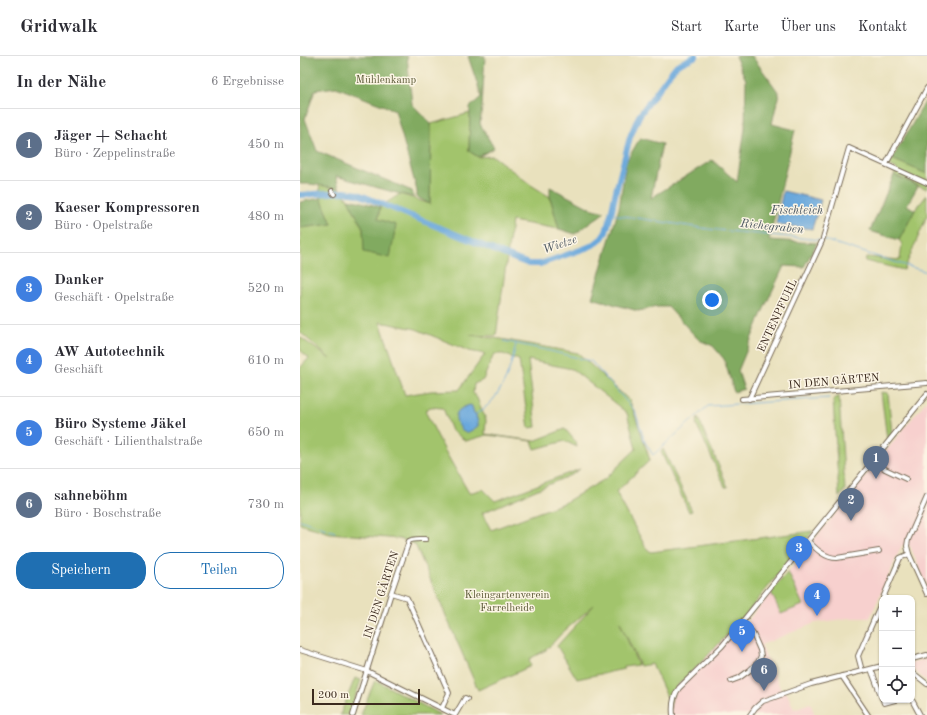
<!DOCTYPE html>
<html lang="de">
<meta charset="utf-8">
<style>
:root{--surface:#fff;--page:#f7f7f7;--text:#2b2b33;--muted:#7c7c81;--line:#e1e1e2;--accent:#1f6fb2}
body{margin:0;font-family:"Old Standard TT",serif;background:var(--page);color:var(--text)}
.controls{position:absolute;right:12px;bottom:12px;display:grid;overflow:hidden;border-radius:8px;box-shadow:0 1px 3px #0004}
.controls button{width:36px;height:36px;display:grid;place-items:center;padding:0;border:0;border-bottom:1px solid var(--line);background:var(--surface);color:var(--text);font:20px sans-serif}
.scale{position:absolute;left:12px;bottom:10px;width:108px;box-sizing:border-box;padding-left:4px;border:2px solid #3b2a1e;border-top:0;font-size:11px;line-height:14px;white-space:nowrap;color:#3b2a1e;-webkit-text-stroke:3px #fcf5e5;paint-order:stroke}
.you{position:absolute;left:412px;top:244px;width:14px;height:14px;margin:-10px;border:3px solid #fff;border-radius:50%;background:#1a73e8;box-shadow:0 0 0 6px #1a73e833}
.badge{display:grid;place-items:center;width:26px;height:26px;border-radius:50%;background:var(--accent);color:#fff;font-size:13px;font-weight:700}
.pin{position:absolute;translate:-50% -33px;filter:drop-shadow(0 1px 2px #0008)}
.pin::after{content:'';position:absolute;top:21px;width:14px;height:12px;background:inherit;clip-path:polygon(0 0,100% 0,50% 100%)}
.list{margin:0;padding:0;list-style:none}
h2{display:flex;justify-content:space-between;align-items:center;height:52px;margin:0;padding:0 16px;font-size:17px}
h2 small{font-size:13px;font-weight:400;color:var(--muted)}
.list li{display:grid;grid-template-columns:26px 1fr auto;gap:12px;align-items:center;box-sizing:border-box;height:72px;padding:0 16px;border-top:1px solid var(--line)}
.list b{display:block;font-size:15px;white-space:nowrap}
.list p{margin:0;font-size:13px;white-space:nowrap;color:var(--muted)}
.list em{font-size:13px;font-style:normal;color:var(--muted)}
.actions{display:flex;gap:8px;padding:12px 16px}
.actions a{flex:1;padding:9px 0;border:1px solid var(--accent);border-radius:16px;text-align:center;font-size:14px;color:var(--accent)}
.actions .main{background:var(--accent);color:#fff}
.icon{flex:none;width:22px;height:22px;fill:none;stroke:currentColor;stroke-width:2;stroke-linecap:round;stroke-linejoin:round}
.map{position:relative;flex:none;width:627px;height:659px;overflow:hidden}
header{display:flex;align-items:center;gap:24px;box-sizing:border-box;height:56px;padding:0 20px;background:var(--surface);border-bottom:1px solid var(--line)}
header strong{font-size:19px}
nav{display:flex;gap:22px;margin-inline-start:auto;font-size:14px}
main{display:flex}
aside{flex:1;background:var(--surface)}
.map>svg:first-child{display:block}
</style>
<header>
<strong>Gridwalk</strong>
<nav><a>Start</a><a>Karte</a><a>Über uns</a><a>Kontakt</a></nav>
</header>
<main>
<aside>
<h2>In der Nähe<small>6 Ergebnisse</small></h2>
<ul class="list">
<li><span class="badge" style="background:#5c6f8a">1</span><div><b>Jäger + Schacht</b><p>Büro · Zeppelinstraße</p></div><em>450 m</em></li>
<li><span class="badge" style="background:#5c6f8a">2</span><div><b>Kaeser Kompressoren</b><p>Büro · Opelstraße</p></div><em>480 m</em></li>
<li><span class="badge" style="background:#3f7fe0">3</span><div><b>Danker</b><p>Geschäft · Opelstraße</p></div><em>520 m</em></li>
<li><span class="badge" style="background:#3f7fe0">4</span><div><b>AW Autotechnik</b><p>Geschäft</p></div><em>610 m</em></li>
<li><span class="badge" style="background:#3f7fe0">5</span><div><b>Büro Systeme Jäkel</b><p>Geschäft · Lilienthalstraße</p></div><em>650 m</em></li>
<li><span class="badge" style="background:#5c6f8a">6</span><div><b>sahneböhm</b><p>Büro · Boschstraße</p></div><em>730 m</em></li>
</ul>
<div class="actions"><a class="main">Speichern</a><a>Teilen</a></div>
</aside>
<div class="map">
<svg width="627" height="659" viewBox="0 0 627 659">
<rect width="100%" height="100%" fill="#fcf5e5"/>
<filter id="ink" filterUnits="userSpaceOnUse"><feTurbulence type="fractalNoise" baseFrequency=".025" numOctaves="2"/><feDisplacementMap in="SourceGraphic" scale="8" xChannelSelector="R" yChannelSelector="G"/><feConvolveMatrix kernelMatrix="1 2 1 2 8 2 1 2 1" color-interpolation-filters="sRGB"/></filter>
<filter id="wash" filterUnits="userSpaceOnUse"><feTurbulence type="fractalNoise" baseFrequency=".012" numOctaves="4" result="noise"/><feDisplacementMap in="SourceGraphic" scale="16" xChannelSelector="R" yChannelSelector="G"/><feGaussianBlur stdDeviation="0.9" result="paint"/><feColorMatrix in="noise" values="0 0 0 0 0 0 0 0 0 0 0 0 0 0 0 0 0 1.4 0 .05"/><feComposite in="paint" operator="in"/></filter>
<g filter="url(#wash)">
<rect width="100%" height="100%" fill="#e9e1bd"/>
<g fill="#f7d0ce">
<polygon points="627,344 627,530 610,490 602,489 570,562 549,562 515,567 461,589 481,634 487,637 494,653 510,647 515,659 371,659 370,653 372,641 376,632 379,628 397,611 443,562 447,566 471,536 481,558 502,549 488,516"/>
<polygon points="627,603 627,625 612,613 612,606"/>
</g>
<g fill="#a2c46c" stroke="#6e7745" fill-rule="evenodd">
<path d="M170,57L169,95L178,101L193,100L231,129L250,141L259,173L212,165L196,280L170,279L201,283L278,297L330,345L350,404L316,436L346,492L351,496L513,475L443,562L397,611L379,628L376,632L372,641L370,653L368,643L352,608L340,610L320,566L338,609L324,611V613L277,623L257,590L294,549L262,577L246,594L229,603L231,610L178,634L115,488L99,483L30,477L0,468V312L9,302L0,294V281L30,303L0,276V172L32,168L21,142L19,129L39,132L48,143L63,172L65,196L78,163L80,151L100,138L130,148L131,68ZM80,266L116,273L169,295L185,298L159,334L131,335L105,339ZM194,298H203L219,304L229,372L236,371L228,304L272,313L327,357L336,393L305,423L264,447L191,474L182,457L273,418L280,413L195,445L183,433L169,437L145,395L125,355L130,351L143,352L152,375L166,385L187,379L232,385L235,393L265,385L277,391L276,386L265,373L234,385L185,378L186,364L177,342L173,337L174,328L183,324Z"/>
<polygon points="592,103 627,118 627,133 594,119 597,113 586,108"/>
<polygon points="627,139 627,160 604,214 565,205 566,201 600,204 602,188 599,184 615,154"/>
<polygon points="581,336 588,337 592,378 587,383"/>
<polygon points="539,340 545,434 539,441 533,344"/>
<polygon points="398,362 428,431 425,431 396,367"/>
<polygon points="363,393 392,455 389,456 361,396"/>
<polygon points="488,516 503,549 481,558 471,536"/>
<polygon points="55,622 61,624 49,659 40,659"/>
<polygon points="75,624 141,659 61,659"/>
</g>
<g fill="#81aa60" stroke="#5e6a3f">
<polygon points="0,0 107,0 112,48 131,68 130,148 117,141 117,135 95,54 36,31 15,34 5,63 17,95 112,135 114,141 100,138 36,120 39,132 10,128 0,128"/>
<polygon points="168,0 185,0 182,51 180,68 194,92 178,101 169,95 170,51 181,41 180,36"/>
<polygon points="435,0 452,0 479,37 472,68 495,74 469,184 517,187 504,211 484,210 462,257 438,315 444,333 434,336 424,303 413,290 399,284 368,251 357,251 338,255 292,242 319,152 326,106 340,82 362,88 351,142 412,104 437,126 445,72 446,24"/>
<polygon points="625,46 627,47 627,118 592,103"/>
<polygon points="594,119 618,130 607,149 615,154 599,184 570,175"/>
<polygon points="250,131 290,152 305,156 275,178 259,173 250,141"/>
<polygon points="21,142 32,168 0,172 0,146"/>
<polygon points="48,143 58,145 80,151 78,163 96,169 90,202 64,196 63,172"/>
</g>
<g fill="#6aa8dc" stroke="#52697d">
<polygon points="483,135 521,144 512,173 476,168"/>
<path d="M170,349L172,350L174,357L176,358C176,362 179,366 178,370C174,373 170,376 165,377C153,365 151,354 170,349Z"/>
</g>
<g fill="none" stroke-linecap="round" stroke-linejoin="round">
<g stroke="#6aa8dc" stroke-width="1">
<polyline points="311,158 408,173 521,184"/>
<polyline points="524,184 627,216"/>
<polyline points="204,285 246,294 291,305 335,355 345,386 353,399 408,350 529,342"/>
<path d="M176,358C202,343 210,315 216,288"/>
<polyline points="0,464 35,476"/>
</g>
<polyline stroke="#6aa8dc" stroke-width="6" points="0,139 45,136 58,138 218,204 229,208 240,208 286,192 293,189 302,182 306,176 311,158 316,135 330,81 339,60 371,16 377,9 396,0"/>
</g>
</g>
<g filter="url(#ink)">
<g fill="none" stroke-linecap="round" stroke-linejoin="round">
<defs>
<g id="street">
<polyline points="586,108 627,32"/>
<polyline points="32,135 34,138"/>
<polyline points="523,182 549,92 627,127"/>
<polyline points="442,343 627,327"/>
<polyline points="449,343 522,185"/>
<polyline points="573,404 585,413 606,423"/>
<polyline points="627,441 608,484 607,490 609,498 627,538"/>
<path d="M508,485C516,493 525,502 537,502L579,495"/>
<polyline points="91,537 107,542 149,637 142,652"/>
<polyline points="583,542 600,502 609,498"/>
<polyline points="0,594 67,615 155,659 165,642 167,643"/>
<polyline points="612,603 627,599"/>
<polyline points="571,613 582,642"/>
<polyline points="562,615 558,600 582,545"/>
<polyline points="612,616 627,628"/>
<polyline points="542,620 568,659"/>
<polyline points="431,625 439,622 450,614 458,606 461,600 460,594 453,578 442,566"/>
<polyline points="583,644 584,647 595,644"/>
<polyline points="612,644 620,659"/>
<path d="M53,659L91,537L109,485C113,482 121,483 126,483"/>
<path d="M373,659C372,649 373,640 379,632L422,590L442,566L627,338"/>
<polyline points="450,659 455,652 463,645 472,642 511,628 582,610"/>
</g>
</defs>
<use href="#street" stroke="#786a56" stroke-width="6"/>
<use href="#street" stroke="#fff" stroke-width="4"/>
</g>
</g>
<g text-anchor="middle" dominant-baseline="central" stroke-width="3" stroke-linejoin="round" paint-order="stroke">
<g font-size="11" fill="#5a5835" stroke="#fcf5e5">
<text x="86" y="24">Mühlenkamp</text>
<text x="207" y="539">Kleingartenverein<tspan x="207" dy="13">Farrelheide</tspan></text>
</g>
<g font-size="11" fill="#3b2a1e" stroke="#fcf5e5">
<text transform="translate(478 260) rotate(-65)">ENTENPFUHL</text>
<text transform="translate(534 326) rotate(-5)">IN DEN GÄRTEN</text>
<text transform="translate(82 539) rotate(-72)">IN DEN GÄRTEN</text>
</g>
<g font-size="12" font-style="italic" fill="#4b5660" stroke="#fcf5e5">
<text x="497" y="155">Fischteich</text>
<text transform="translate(472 171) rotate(6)">Riehegraben</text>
<text transform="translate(260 189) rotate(-19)">Wietze</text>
</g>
</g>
</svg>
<div class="controls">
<button>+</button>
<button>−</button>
<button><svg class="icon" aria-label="locate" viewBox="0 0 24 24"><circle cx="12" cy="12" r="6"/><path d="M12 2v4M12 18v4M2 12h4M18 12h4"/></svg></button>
</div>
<div class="scale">200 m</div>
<div class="you"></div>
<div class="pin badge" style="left:576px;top:423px;background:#5c6f8a">1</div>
<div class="pin badge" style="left:551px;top:465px;background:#5c6f8a">2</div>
<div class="pin badge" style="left:499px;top:513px;background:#3f7fe0">3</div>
<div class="pin badge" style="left:517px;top:560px;background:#3f7fe0">4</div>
<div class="pin badge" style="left:442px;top:596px;background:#3f7fe0">5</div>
<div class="pin badge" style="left:464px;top:635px;background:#5c6f8a">6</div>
</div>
</main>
